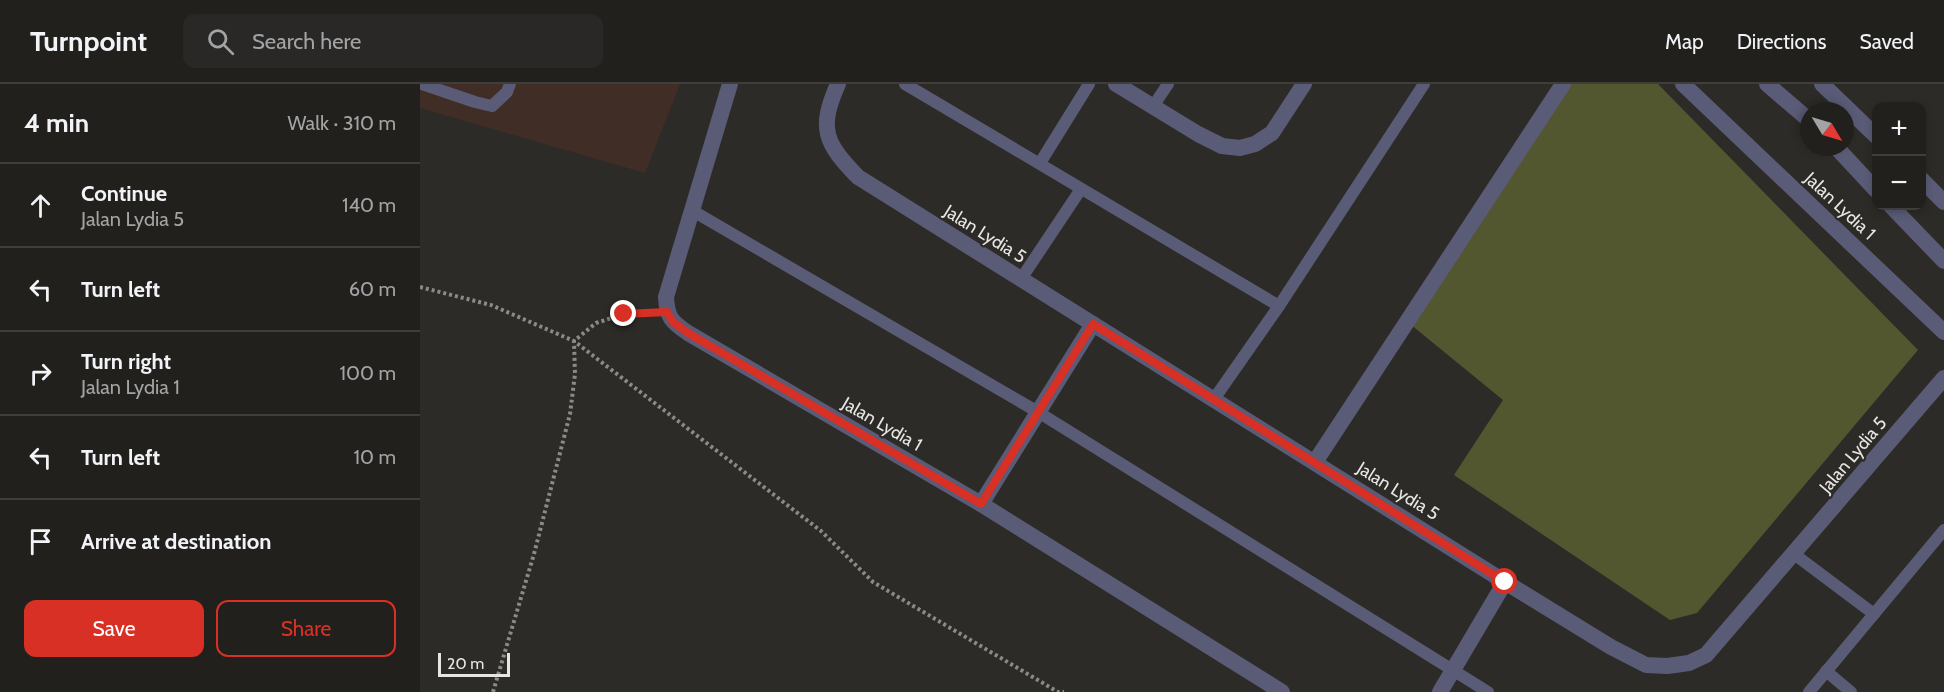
<!DOCTYPE html>
<meta charset="utf-8">
<style>
:root{--surface:#22201d;--page:#2a2826;--text:#f1f3f6;--muted:#a2a3a4;--line:#3f3e3b;--accent:#d93025}
body{margin:0;font-family:Cabin,sans-serif;background:var(--page);color:var(--text)}
.controls{position:absolute;right:18px;top:18px;display:grid;overflow:hidden;border-radius:12px;box-shadow:0 3px 9px #0003}
.controls button{width:54px;height:54px;display:grid;place-items:center;padding:0;border:0;border-bottom:2px solid var(--line);background:var(--surface);color:var(--text);font:30px sans-serif}
.compass{position:absolute;left:1380px;top:18px;width:54px;height:54px;border-radius:50%;background:var(--surface);box-shadow:0 3px 9px #0003;rotate:128deg}
.scale{position:absolute;left:18px;bottom:15px;width:72px;box-sizing:border-box;padding-left:6px;border:3px solid #e8e6e4;border-top:0;font-size:16px;line-height:21px;white-space:nowrap;color:#e8e6e4;-webkit-text-stroke:4px #2d2b27;paint-order:stroke}
.stop{position:absolute;width:18px;height:18px;margin:-14px;border:4px solid #d93025;border-radius:50%;background:#fff}
.stop.end{background:#d93025;border-color:#fff;box-shadow:0 2px 6px #0008}
.list{margin:0;padding:0;list-style:none}
h2{display:flex;justify-content:space-between;align-items:center;height:78px;margin:0;padding:0 24px;font-size:26px}
h2 small{font-size:20px;font-weight:400;color:var(--muted)}
.list li{display:grid;grid-template-columns:39px 1fr auto;gap:18px;align-items:center;box-sizing:border-box;height:84px;padding:0 24px;border-top:2px solid var(--line)}
.list b{display:block;font-size:22px;white-space:nowrap}
.list p{margin:0;font-size:20px;white-space:nowrap;color:var(--muted)}
.list em{font-size:20px;font-style:normal;color:var(--muted)}
.actions{display:flex;gap:12px;padding:18px 24px}
.actions a{flex:1;padding:14px 0;border:2px solid var(--accent);border-radius:12px;text-align:center;font-size:21px;color:var(--accent)}
.actions .main{background:var(--accent);color:#fff}
.icon{flex:none;width:33px;height:33px;fill:none;stroke:currentColor;stroke-width:2;stroke-linecap:round;stroke-linejoin:round}
.map{position:relative;flex:none;width:1524px;height:608px;overflow:hidden}
header{display:flex;align-items:center;gap:36px;box-sizing:border-box;height:84px;padding:0 30px;background:var(--surface);border-bottom:2px solid var(--line)}
header strong{font-size:28px}
nav{display:flex;gap:33px;margin-inline-start:auto;font-size:21px}
.search{width:420px;height:54px;background:var(--page);display:flex;align-items:center;gap:15px;box-sizing:border-box;padding:0 21px;border-radius:12px;color:var(--muted);font-size:22px}
main{display:flex}
aside{flex:1;background:var(--surface)}
.map>svg:first-child{display:block}
</style>
<header>
<strong>Turnpoint</strong>
<div class="search"><svg class="icon" aria-label="search" viewBox="0 0 24 24"><circle cx="10" cy="10" r="6"/><path d="M15 15l6 6"/></svg>Search here</div>
<nav><a>Map</a><a>Directions</a><a>Saved</a></nav>
</header>
<main>
<aside>
<h2>4 min<small>Walk · 310 m</small></h2>
<ul class="list">
<li><svg class="icon" aria-label="ahead" viewBox="0 0 24 24"><path d="M12 20V5M6 11l6-6 6 6"/></svg><div><b>Continue</b><p>Jalan Lydia 5</p></div><em>140 m</em></li>
<li><svg class="icon" aria-label="left" viewBox="0 0 24 24"><path d="M17 20v-9H6M10 6l-5 5 5 5"/></svg><div><b>Turn left</b></div><em>60 m</em></li>
<li><svg class="icon" aria-label="right" viewBox="0 0 24 24"><path d="M7 20v-9h11M14 6l5 5-5 5"/></svg><div><b>Turn right</b><p>Jalan Lydia 1</p></div><em>100 m</em></li>
<li><svg class="icon" aria-label="left" viewBox="0 0 24 24"><path d="M17 20v-9H6M10 6l-5 5 5 5"/></svg><div><b>Turn left</b></div><em>10 m</em></li>
<li><svg class="icon" aria-label="arrive" viewBox="0 0 24 24"><path d="M6 21V4h12l-3 4 3 4H6"/></svg><div><b>Arrive at destination</b></div></li>
</ul>
<div class="actions"><a class="main">Save</a><a>Share</a></div>
</aside>
<div class="map">
<svg width="1524" height="608" viewBox="0 0 1524 608">
<rect width="100%" height="100%" fill="#2d2b27"/>
<polygon fill="#402e26" points="0,0 260,0 225,89 0,24"/>
<polygon fill="#535730" points="1142,0 1238,0 1498,266 1277,529 1250,536 1034,391 1083,316 990,240"/>
<g fill="none" stroke-linecap="round" stroke-linejoin="round">
<g stroke="#8c8a87" stroke-width="4" stroke-dasharray="3 3" stroke-linecap="butt">
<polyline points="0,203 71,221 154,257 401,447 453,498 638,608 644,608"/>
<polyline points="73,608 114,470 150,330 155,290 154,257 176,239 204,230 228,229"/>
</g>
<g stroke="#5a5b76" stroke-width="12">
<polyline points="2,0 55,18 72,22 87,8 90,0"/>
<polyline points="485,0 859,222"/>
<polyline points="734,21 748,0"/>
<polyline points="620,79 669,0"/>
<polyline points="273,127 618,328 1068,608"/>
<polyline points="601,195 661,105"/>
<polyline points="794,315 859,222 1004,0"/>
<polyline points="1374,470 1454,530"/>
<polyline points="1406,587 1431,608"/>
<polyline points="1389,608 1524,446"/>
</g>
<g stroke="#5a5b76" stroke-width="16">
<path d="M310,0L246,213C247,234 252,238 268,249L561,420L862,608"/>
<path d="M418,0C398,45 405,59 438,93L1085,498L1191,563L1226,581L1247,582L1269,579L1286,571L1524,294"/>
<polyline points="696,0 778,50 802,62 820,64 835,60 852,49 884,0"/>
<polyline points="1263,0 1524,248"/>
<polyline points="895,378 1143,0"/>
<polyline points="561,420 673,240"/>
<polyline points="1020,608 1085,498"/>
</g>
<g stroke="#5a5b76" stroke-width="16">
<polyline points="1347,0 1389,36"/>
<polyline points="1402,0 1456,52"/>
<polyline points="1416,63 1456,106"/>
<polyline points="1502,96 1524,118"/>
<polyline points="1471,122 1524,177"/>
</g>
</g>
<g fill="none" stroke-linecap="round" stroke-linejoin="round">
<polyline stroke="#d93025" stroke-width="8" points="204,230 247,228 253,238 268,249 561,420 673,240 1085,498"/>
</g>
<g text-anchor="middle" dominant-baseline="central" stroke-width="4.5" stroke-linejoin="round" paint-order="stroke">
<g font-size="18" fill="#e8e6e4" stroke="#2d2b27">
<text transform="translate(1420 122) rotate(43)">Jalan Lydia 1</text>
<text transform="translate(565 150) rotate(32)">Jalan Lydia 5</text>
<text transform="translate(462 340) rotate(30)">Jalan Lydia 1</text>
<text transform="translate(1433 371) rotate(-50)">Jalan Lydia 5</text>
<text transform="translate(978 407) rotate(32)">Jalan Lydia 5</text>
</g>
</g>
</svg>
<div class="controls">
<button>+</button>
<button>−</button>
</div>
<svg class="compass" viewBox="-18 -18 36 36"><path d="M0-13l5 13h-10z" fill="#e53935"/><path d="M0 13l5-13h-10z" fill="#a2a3a4"/></svg>
<div class="scale">20 m</div>
<div class="stop" style="left:1085px;top:498px"></div>
<div class="stop end" style="left:204px;top:230px"></div>
</div>
</main>
